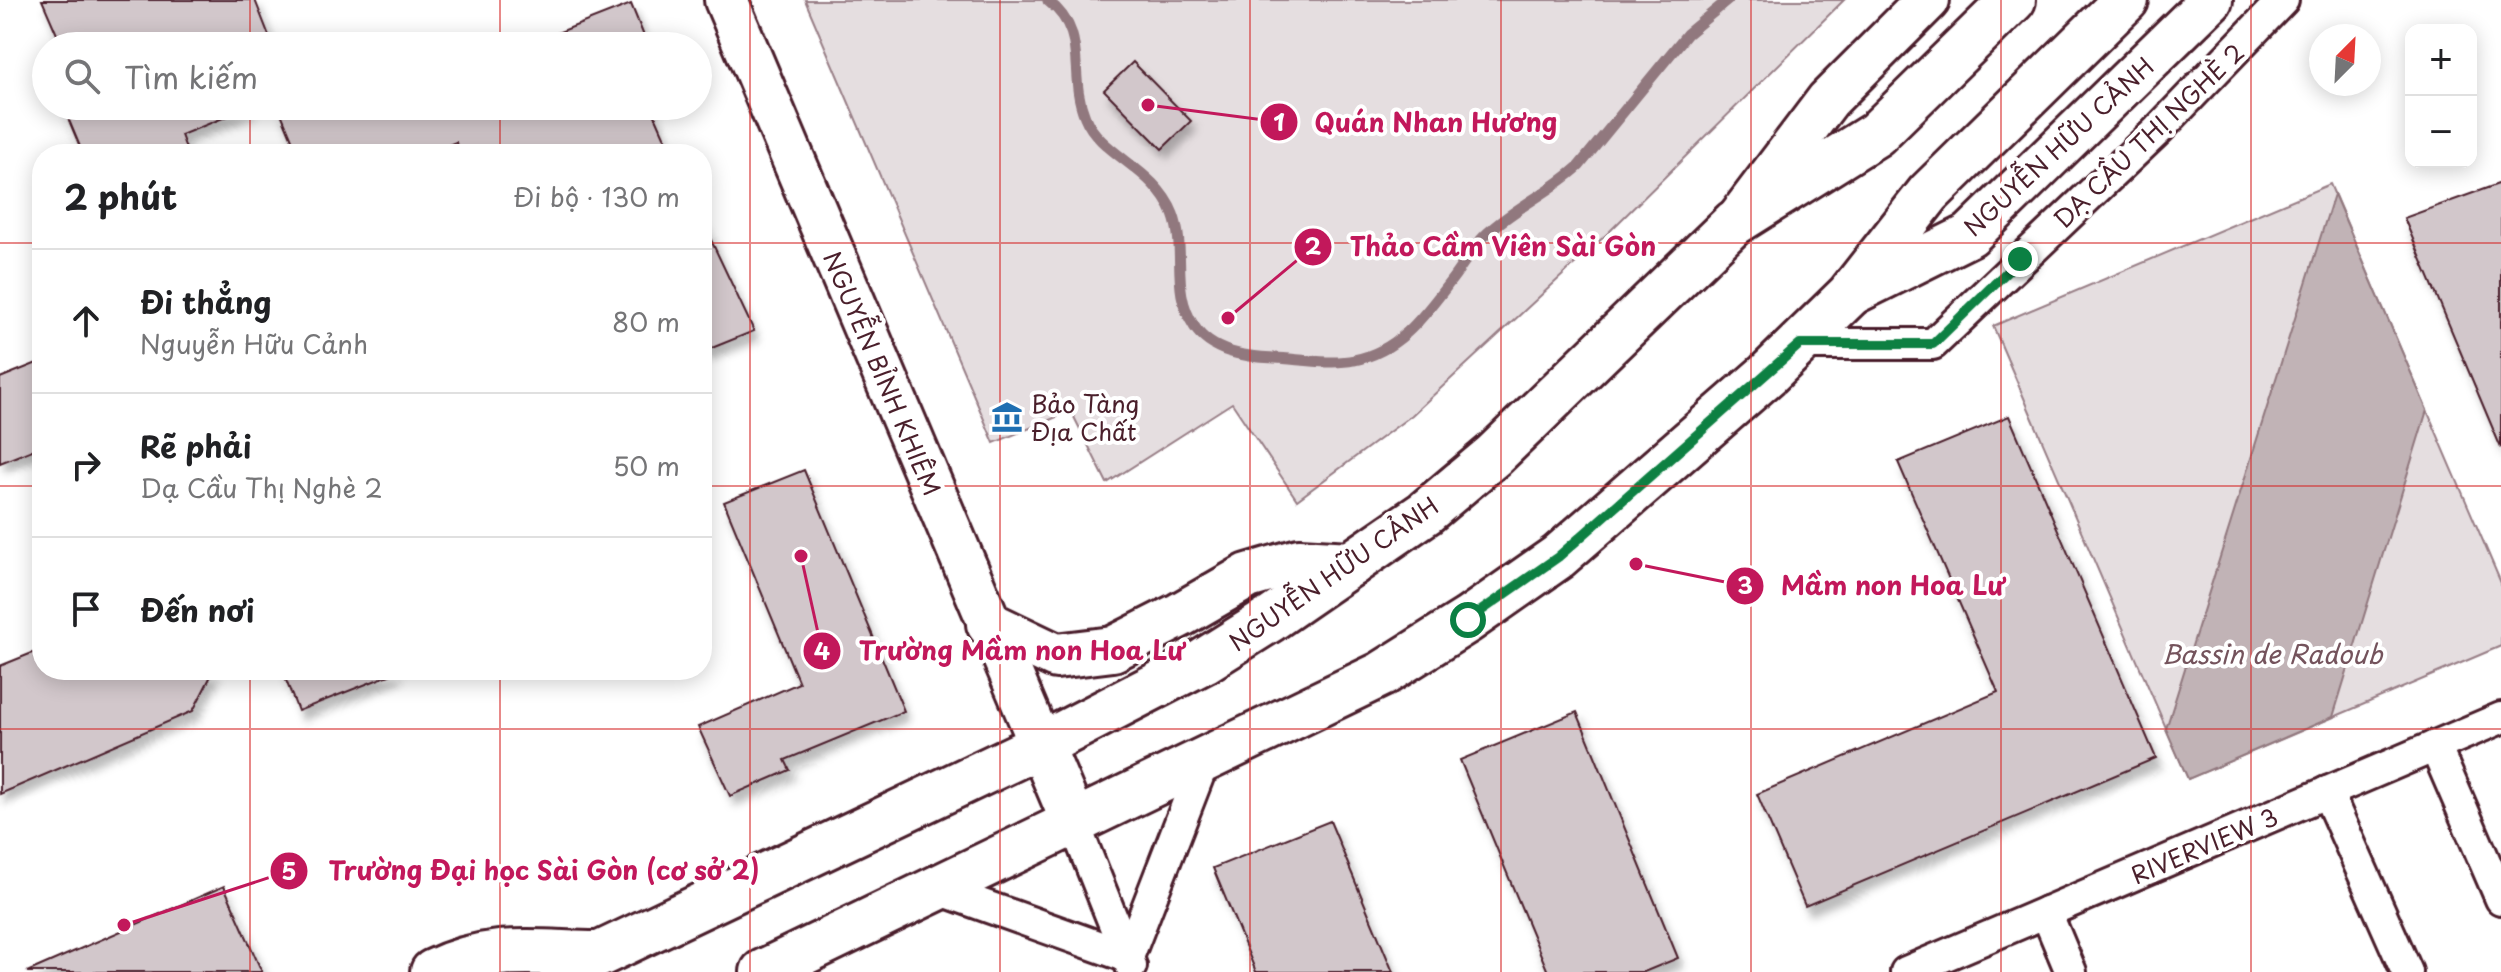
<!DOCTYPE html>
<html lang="vi">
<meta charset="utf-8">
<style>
:root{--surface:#fff;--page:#f6f6f6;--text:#202124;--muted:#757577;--line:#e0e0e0}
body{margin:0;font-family:"Playpen Sans",sans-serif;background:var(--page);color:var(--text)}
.controls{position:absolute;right:24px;top:24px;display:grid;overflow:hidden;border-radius:16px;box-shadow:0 4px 20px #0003}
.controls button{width:72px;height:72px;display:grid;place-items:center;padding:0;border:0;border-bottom:2px solid var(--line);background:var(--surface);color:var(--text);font:40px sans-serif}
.compass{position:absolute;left:2309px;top:24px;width:72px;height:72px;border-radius:50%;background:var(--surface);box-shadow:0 4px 20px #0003;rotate:24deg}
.stop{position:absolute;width:24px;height:24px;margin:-18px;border:6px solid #0b8043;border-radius:50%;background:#fff}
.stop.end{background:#0b8043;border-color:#fff;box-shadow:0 2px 8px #0008}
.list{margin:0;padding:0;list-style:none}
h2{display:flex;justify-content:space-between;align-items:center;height:104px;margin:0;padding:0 32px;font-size:34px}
h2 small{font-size:26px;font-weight:400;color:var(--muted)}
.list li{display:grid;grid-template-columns:52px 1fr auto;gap:24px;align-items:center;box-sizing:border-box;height:144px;padding:0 32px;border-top:2px solid var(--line)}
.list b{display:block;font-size:30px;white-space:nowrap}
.list p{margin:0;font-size:26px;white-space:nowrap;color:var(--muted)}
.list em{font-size:26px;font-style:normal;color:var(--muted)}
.icon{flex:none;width:44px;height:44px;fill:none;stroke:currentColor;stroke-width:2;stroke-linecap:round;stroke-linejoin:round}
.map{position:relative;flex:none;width:2501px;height:972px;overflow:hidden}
.search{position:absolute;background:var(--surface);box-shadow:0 4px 20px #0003;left:32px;top:32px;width:680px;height:88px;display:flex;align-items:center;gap:20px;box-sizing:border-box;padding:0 28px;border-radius:44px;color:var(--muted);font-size:30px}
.panel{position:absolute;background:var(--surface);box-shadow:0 4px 20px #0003;left:32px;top:144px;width:680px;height:536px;border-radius:32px}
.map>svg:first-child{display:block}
</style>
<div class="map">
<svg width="2501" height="972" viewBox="0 0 2501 972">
<defs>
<filter id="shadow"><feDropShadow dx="5" dy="9" stdDeviation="4" flood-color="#0004"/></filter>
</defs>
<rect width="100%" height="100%" fill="#fff"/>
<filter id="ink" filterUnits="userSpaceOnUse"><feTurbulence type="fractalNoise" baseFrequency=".0125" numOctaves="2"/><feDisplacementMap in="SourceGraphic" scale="16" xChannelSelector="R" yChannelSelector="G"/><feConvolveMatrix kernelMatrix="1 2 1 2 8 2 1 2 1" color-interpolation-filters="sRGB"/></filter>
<g filter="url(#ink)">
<g fill="#e5dee0" stroke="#987e86" stroke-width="2">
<polygon points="805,0 1844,0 1608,233 1412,415 1297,500 1232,403 1107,483 1071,411 994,443"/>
<polygon points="2330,184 2501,583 2501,646 2188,779 1993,326"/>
</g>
<polygon fill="#c1b3b6" stroke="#91787e" stroke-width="2" points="2334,194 2427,410 2333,717 2188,779 2166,729"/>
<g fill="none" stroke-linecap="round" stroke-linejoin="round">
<path stroke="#91787e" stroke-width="11" d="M1048,1C1090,33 1067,74 1085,117C1100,155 1155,168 1173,214C1187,251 1170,290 1194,326C1211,353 1246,357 1275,358C1298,359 1332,365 1354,360C1401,351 1426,313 1453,278C1465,262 1476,242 1491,230C1518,206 1552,191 1579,166L1687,34L1728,0"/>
</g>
<g fill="#d2c7cb" stroke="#4a1f2b" stroke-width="2" filter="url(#shadow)">
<polygon points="42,0 255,0 273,46 62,46"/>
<polygon points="631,4 648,46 530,46 529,44"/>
<polygon points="1133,62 1191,121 1162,149 1104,90"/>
<polygon points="63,106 250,106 250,107 181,135 188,154 83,154"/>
<polygon points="278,106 651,106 672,154 458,154 456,142 427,154 298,154"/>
<polygon points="2501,183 2501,448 2404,218"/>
<polygon points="702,221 754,331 702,352"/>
<polygon points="42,361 42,446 0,463 0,378"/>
<polygon points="2009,416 2156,758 1805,906 1757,794 1998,692 1898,462"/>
<polygon points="804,470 904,711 785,760 790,770 730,796 698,727 799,683 724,502"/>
<polygon points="42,649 42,670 214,670 193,711 0,794 0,666"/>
<polygon points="282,670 396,670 397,672 298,711"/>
<polygon points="1577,712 1678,958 1644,972 1548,972 1460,760"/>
<polygon points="1330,821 1393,972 1256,972 1213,868"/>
<polygon points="224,886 262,972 27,972"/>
</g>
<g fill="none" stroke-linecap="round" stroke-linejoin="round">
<defs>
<g id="minor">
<polyline points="1800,344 1933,344 2158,130 2283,0"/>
<polyline points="2435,746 2501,899"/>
<polyline points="2327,792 2407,972"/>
<polyline points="1074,823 1131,966"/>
<polyline points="938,889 1128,957"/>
<polyline points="2046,912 2071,972"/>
<polyline points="1128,957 1204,761"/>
<polyline points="1906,972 2501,718"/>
</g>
<g id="secondary">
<polyline points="726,0 1041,745"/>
<polyline points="1738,219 1828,100 1928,0"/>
<polyline points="1849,295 1970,235 2211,0"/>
</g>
<g id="primary">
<polyline points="989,624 1056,656 1113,649 1180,615 1248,576 1299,561 1351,564"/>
<polyline points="1041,745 1074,823"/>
<path d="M433,972C491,944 534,953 596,954"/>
<polyline points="562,972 1041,745 1204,661 1271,619 1425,513 1494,455 1734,223 1876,134 2013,0"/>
<polyline points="763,972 1382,674 1468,620 1558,557 1768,374 1849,295 1929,193 2126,0"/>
</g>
</defs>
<use href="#minor" stroke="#4a1f2b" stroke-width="36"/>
<use href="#secondary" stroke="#4a1f2b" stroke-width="48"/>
<use href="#primary" stroke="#4a1f2b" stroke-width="50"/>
<use href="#minor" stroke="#fff" stroke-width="30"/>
<use href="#secondary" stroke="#fff" stroke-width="42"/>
<use href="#primary" stroke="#fff" stroke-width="44"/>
</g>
</g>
<g fill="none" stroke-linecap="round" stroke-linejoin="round" filter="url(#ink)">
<polyline stroke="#0b8043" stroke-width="10" points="1468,620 1558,557 1800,344 1933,344 2020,259"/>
</g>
<path fill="none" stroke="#d62828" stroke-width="2" stroke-opacity="0.55" d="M250,0V46M500,0V46M750,0V972M1000,0V972M1250,0V972M1501,0V972M1751,0V972M2001,0V972M2251,0V972M250,106V154M500,106V154M0,243H42M702,243H2501M0,486H42M702,486H2501M250,670V972M500,670V972M0,729H2501"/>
<defs>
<symbol id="museum-bare" viewBox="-9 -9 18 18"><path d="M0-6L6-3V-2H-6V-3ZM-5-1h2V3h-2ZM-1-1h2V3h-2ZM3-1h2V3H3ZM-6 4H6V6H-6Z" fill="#1f6fb2" stroke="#fff" stroke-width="2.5" paint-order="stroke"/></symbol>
</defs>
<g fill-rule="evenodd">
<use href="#museum-bare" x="985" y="395" width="44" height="44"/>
</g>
<g text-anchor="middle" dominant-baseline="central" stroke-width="8" stroke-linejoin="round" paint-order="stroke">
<g font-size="24" fill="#4a1f2b" stroke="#fff">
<text transform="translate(2148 135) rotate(-44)">DẠ CẦU THỊ NGHÈ 2</text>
<text transform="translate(2058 146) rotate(-43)">NGUYỄN HỮU CẢNH</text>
<text transform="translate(883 373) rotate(67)">NGUYỄN BỈNH KHIÊM</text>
<text transform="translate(1333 573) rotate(-35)">NGUYỄN HỮU CẢNH</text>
<text transform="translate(2204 845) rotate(-23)">RIVERVIEW 3</text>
</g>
<g font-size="24" fill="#4a1f2b" stroke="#fff" text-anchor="start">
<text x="1031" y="403">Bảo Tàng<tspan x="1031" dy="28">Địa Chất</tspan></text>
</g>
<g font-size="26" font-style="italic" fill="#74535c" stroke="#fff">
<text x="2272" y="653">Bassin de Radoub</text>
</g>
</g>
<path fill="none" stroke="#c2185b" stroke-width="3" d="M1148 105L1279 122M1228 318L1313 247M1636 564L1745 586M801 556L822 651M124 925L289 871"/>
<g fill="#c2185b" stroke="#fff" stroke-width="3">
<circle cx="1148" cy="105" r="8"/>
<circle cx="1228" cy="318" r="8"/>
<circle cx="1636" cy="564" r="8"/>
<circle cx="801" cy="556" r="8"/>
<circle cx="124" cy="925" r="8"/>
<circle cx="1279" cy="122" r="20"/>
<circle cx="1313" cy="247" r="20"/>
<circle cx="1745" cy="586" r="20"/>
<circle cx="822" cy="651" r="20"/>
<circle cx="289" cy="871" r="20"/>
</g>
<g font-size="24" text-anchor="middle" font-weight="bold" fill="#fff">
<text x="1279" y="131">1</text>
<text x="1313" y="255">2</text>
<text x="1745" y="594">3</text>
<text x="822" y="660">4</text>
<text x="289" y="880">5</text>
</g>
<g font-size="26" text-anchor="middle" font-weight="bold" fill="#c2185b" stroke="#fff" stroke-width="8" stroke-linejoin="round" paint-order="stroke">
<text x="1436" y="132">Quán Nhan Hương</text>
<text x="1503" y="256">Thảo Cầm Viên Sài Gòn</text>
<text x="1893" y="595">Mầm non Hoa Lư</text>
<text x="1022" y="660">Trường Mầm non Hoa Lư</text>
<text x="544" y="880">Trường Đại học Sài Gòn (cơ sở 2)</text>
</g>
</svg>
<div class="controls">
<button>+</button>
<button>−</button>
</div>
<svg class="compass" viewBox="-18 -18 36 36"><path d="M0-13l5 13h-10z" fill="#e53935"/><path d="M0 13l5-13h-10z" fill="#757577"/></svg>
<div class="stop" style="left:1468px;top:620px"></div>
<div class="stop end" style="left:2020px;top:259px"></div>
<div class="search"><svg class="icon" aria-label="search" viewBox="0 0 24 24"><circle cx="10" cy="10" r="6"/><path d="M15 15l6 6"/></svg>Tìm kiếm</div>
<section class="panel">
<h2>2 phút<small>Đi bộ · 130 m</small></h2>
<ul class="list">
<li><svg class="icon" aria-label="ahead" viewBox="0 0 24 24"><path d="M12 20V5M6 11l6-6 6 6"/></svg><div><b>Đi thẳng</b><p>Nguyễn Hữu Cảnh</p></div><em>80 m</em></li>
<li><svg class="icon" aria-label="right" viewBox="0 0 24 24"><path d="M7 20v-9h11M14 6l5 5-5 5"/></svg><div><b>Rẽ phải</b><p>Dạ Cầu Thị Nghè 2</p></div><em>50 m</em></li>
<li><svg class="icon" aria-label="arrive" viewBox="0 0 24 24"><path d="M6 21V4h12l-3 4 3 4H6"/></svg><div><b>Đến nơi</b></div></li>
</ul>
</section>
</div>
